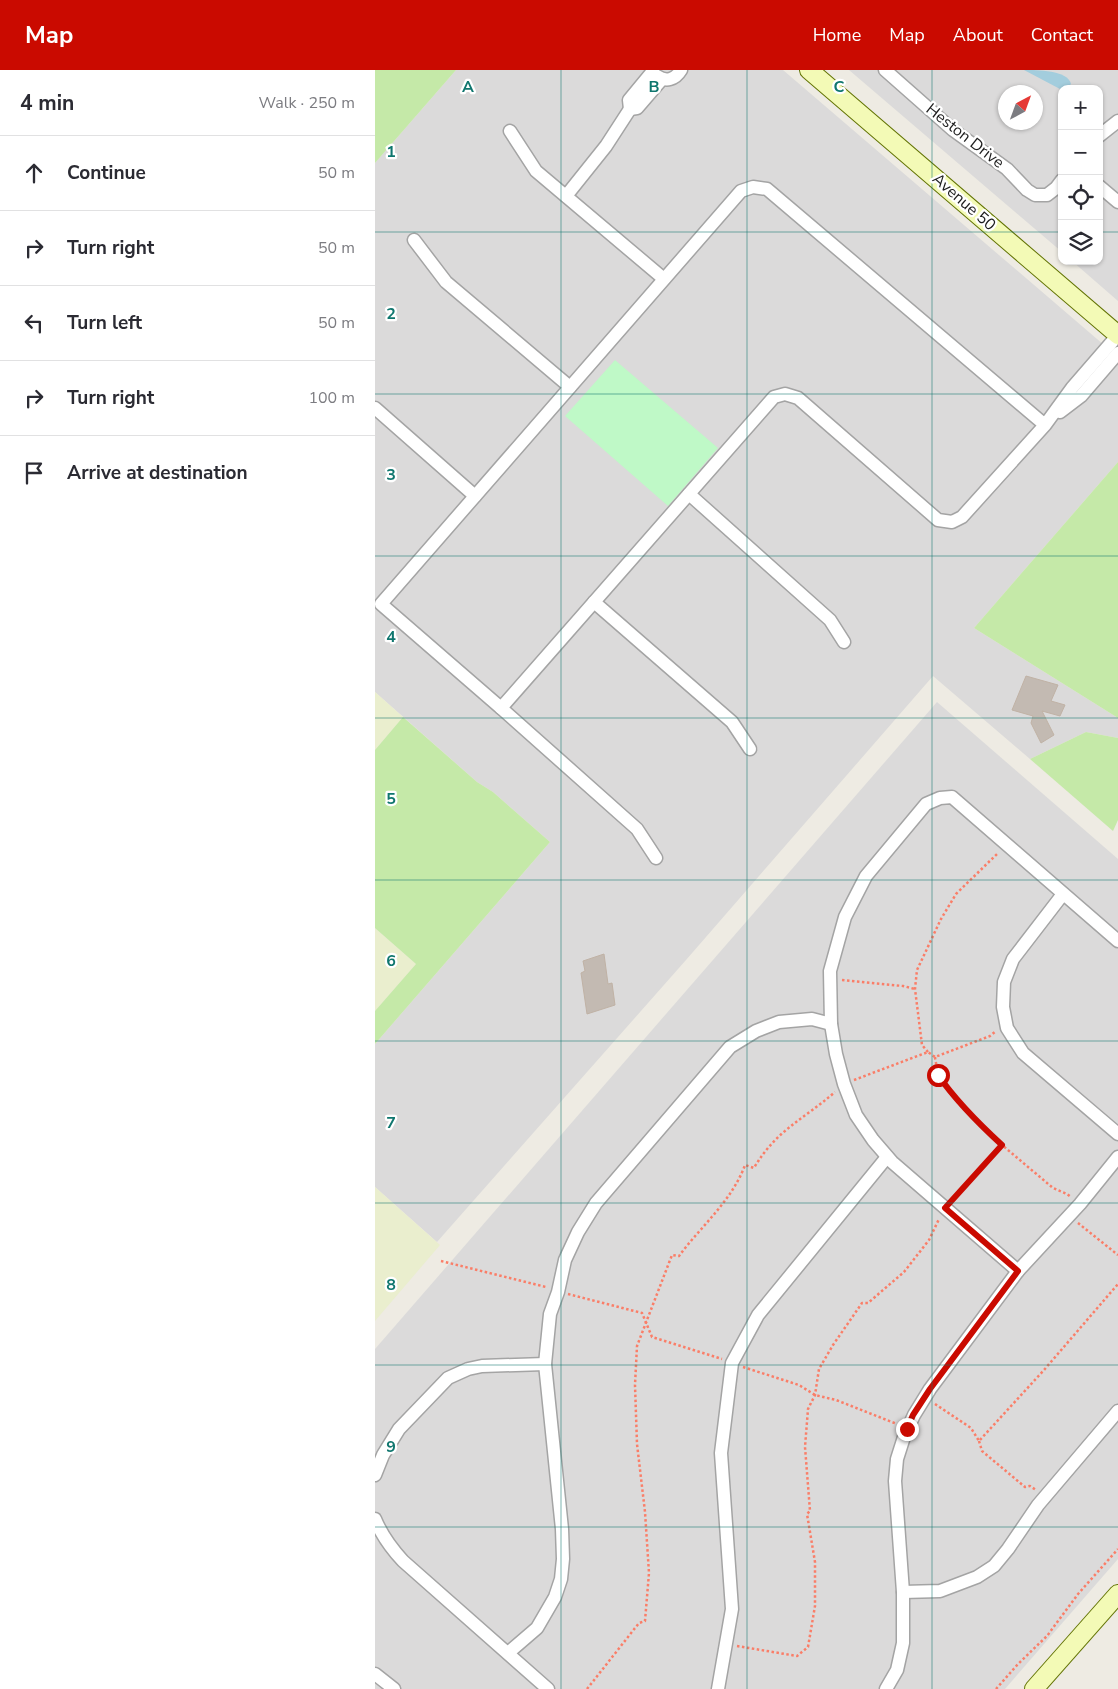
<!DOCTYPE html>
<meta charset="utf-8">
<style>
:root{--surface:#fff;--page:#f7f7f7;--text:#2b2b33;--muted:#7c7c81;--line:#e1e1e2;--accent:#ca0a00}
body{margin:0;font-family:"Nunito Sans",sans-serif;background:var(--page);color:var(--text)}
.controls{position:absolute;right:15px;top:15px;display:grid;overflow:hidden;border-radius:10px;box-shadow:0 1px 4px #0004}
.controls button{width:45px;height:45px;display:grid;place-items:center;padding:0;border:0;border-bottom:1px solid var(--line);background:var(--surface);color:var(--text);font:25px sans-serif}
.compass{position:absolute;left:623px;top:15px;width:45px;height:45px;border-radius:50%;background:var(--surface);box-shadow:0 1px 4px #0004;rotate:41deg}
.stop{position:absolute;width:15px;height:15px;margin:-11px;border:4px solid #ca0a00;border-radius:50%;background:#fff}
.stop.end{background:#ca0a00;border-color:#fff;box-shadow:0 1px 5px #0008}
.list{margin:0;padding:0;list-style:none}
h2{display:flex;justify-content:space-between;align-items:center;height:65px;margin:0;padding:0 20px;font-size:21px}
h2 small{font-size:16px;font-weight:400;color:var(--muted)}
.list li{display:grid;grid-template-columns:32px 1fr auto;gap:15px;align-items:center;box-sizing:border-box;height:75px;padding:0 20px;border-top:1px solid var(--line)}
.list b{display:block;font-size:19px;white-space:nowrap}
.list em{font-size:16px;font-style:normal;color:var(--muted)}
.icon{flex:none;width:28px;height:28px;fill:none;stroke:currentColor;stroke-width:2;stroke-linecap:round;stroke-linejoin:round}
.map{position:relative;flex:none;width:743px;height:1619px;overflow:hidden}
header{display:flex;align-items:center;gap:30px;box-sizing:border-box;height:70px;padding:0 25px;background:var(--accent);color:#fff}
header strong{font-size:24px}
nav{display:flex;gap:28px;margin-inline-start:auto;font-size:18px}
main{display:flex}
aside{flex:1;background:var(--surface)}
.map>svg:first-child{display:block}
</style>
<header>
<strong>Map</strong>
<nav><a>Home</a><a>Map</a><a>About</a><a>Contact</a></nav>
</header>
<main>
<aside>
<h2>4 min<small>Walk · 250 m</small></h2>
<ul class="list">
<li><svg class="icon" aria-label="ahead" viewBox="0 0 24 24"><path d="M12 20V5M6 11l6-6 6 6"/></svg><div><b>Continue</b></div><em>50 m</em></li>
<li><svg class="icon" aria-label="right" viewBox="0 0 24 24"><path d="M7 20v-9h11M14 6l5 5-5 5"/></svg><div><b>Turn right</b></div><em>50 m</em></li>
<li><svg class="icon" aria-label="left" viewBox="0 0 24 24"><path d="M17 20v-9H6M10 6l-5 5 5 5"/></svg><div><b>Turn left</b></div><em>50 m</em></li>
<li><svg class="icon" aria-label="right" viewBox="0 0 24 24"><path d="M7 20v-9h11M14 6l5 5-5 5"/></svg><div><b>Turn right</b></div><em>100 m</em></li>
<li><svg class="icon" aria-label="arrive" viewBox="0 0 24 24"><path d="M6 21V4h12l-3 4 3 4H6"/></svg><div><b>Arrive at destination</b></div></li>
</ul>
</aside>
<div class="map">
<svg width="743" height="1619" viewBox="0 0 743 1619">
<rect width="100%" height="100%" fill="#eeebe3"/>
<g fill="#dbdada" fill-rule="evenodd">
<polygon points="81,0 408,0 743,287 743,392 599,558 743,648 743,668 711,662 655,689 558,606 311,890 62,1172 0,1117 0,974 175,772 118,722 102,712 0,622 0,93"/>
<path d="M474,0H743V231L697,191H724V19H687V182ZM630,22H660V52H630Z"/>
<polygon points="562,632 743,789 743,1489 630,1619 0,1619 0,1279"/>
</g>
<g fill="#eaeece">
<polygon points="0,622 28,647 0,680"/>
<polygon points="0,858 41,894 0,941"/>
<polygon points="0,1117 65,1175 0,1251"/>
</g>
<g fill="#c5e9a8">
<polygon points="0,0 81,0 0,93"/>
<polygon points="743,392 743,648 599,558"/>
<polygon points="28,647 102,712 118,722 175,772 0,974 0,941 41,894 0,858 0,680"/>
<polygon points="711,662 743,668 743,750 738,761 655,689"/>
</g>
<polygon fill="#bff9c7" points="240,290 343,378 293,436 190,346"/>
<path fill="#a3cddd" d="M649,0C662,0 693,0 696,14L691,19H685Z"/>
<g fill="#c3bab2" stroke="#c0b2a5">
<polygon points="651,606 683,615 676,631 690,635 685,646 667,641 679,665 666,673 656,653 658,646 637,640"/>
<polygon points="229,884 233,914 237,913 240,935 212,944 206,903 210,901 208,891"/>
</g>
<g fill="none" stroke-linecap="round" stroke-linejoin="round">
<defs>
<g id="street">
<polyline points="510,0 578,60 632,99 652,120 660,125 672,125 681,118 687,110"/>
<polyline points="278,1 254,30 255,39 262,38 287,9"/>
<path d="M282,6C291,12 300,10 306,0"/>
<polyline points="135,61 161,101 289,209"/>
<polyline points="724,66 743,51"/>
<polyline points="724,116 743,132"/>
<polyline points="191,126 231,76 255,39"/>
<polyline points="39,170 71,212 195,317"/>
<polyline points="0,338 100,426"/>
<polyline points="685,342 706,326 743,283"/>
<polyline points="670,355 392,119 378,117 366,121 6,534 126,638 399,327 410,324 423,328 563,450 577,452 587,447 670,355 697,318 743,265"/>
<polyline points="314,424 455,550 469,572"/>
<polyline points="219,532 357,652 375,679"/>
<polyline points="126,638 262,759 281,788"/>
<polyline points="688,824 638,889 629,912 628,937 632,958 648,983 743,1064"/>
<polyline points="643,1201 517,1092 498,1070 481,1045 469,1014 461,984 456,954 455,901 470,847 491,806 551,734 565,728 577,727 743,871"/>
<polyline points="0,1405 8,1385 24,1359 73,1308 93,1299 107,1296 170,1294"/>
<path d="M0,1449C7,1466 16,1478 28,1491L173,1619"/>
<polyline points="528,1522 565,1521 602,1507 619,1496 633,1479 663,1435 743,1341"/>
<polyline points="133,1583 162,1558 180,1527 186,1509 188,1489 187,1459 170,1294 175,1244 183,1222 190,1190 203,1162 221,1133 355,977 381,961 404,952 437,949 456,954"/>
<polyline points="0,1604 19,1619"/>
<polyline points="343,1619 357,1539 346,1383 357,1293 383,1245 512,1087"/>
<polyline points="511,1619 522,1600 528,1573 528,1522 520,1411 522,1389 529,1367 539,1345 555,1319 643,1201 705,1134 743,1087"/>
</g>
<g id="secondary">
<polyline points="434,0 743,265"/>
<polyline points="659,1619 743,1524"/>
</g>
</defs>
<use href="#street" stroke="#a4a4a4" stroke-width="15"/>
<use href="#secondary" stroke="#637404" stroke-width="20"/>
<g stroke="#fa7e68" stroke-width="2.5" stroke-dasharray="2.5 2.5" stroke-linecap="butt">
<polyline points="467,910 528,916 540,919"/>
<polyline points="553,982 547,975 540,919 542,900 566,849 581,824 623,783"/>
<path d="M560,987C564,1022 602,1052 627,1075"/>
<polyline points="479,1010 553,982 560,987 615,966 621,961"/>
<polyline points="579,1129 627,1075 678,1118 692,1124 696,1127"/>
<polyline points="703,1153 743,1185"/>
<polyline points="66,1191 171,1217"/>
<polyline points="193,1224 267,1243 277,1267 347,1289"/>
<polyline points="368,1297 424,1315 440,1325 461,1330 522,1354"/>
<polyline points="560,1334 596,1358 604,1371 669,1300 743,1214"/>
<polyline points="604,1371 607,1381 650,1417 655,1416 661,1420"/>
<polyline points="362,1576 422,1586 433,1577 440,1536 440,1492 432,1444 435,1441 430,1377 433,1339 440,1325 444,1299 458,1275 487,1233 493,1233 529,1202 554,1170 564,1149"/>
<path d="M212,1619L264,1553L270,1551L274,1503L270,1442L262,1374L260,1315L262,1276L297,1185L304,1186C326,1156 357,1131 370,1095L379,1098C401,1060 429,1049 460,1022"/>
<polyline points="621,1619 643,1594 672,1566 703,1524 743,1479"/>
</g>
<use href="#street" stroke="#fff" stroke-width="12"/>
<use href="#secondary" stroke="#f3fab6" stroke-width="18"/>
</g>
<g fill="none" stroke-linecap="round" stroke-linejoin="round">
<path stroke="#ca0a00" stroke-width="6" d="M532,1359L538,1345L555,1319L643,1201L570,1138L627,1075C603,1053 581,1031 563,1005"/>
</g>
<path fill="none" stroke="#0f766e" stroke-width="1" stroke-opacity="0.55" d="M186,0V1619M372,0V1619M557,0V1619M0,162H687M724,162H743M0,324H743M0,486H743M0,648H743M0,810H743M0,971H743M0,1133H743M0,1295H743M0,1457H743"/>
<g text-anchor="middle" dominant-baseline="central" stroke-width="4.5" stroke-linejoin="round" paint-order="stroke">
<g font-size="16" fill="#1d1d1d" stroke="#fff">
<text transform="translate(590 66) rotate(38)">Heston Drive</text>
<text transform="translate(589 132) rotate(41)">Avenue 50</text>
</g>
</g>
<g font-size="16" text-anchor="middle" font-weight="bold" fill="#0f766e" stroke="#fff" stroke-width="4.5" stroke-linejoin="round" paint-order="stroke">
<text x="93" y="22">A</text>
<text x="279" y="22">B</text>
<text x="464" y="22">C</text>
<text x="16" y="87">1</text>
<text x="16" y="249">2</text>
<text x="16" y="410">3</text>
<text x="16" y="572">4</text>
<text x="16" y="734">5</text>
<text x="16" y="896">6</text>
<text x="16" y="1058">7</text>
<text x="16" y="1220">8</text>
<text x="16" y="1382">9</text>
</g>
</svg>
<div class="controls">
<button>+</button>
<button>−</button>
<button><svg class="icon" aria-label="locate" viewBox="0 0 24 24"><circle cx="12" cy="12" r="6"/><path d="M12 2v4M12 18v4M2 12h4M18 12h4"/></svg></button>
<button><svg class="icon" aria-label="layers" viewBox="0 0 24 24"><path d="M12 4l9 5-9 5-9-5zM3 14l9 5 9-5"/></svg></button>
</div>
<svg class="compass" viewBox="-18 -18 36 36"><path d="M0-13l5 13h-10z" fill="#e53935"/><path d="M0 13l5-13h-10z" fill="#7c7c81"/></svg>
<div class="stop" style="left:563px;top:1005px"></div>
<div class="stop end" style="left:532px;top:1359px"></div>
</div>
</main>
